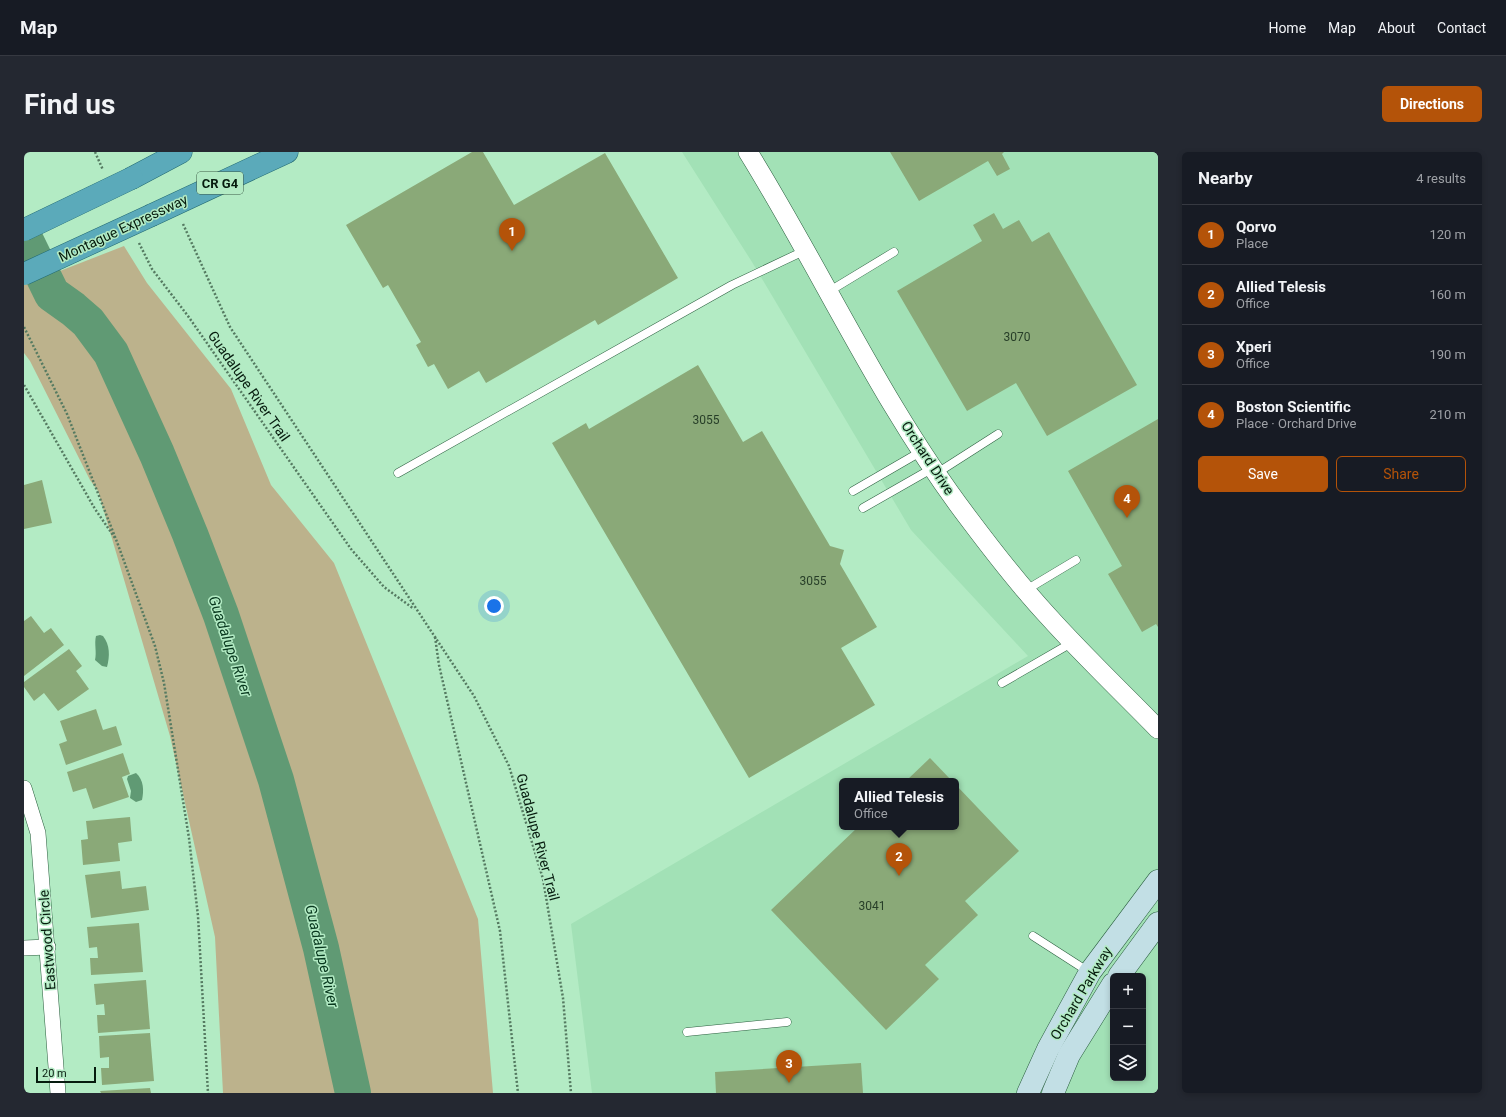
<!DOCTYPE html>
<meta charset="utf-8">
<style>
:root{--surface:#171b24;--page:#242831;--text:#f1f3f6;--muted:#9ea1a6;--line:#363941;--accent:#b45309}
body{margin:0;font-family:Roboto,sans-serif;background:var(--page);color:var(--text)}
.controls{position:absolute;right:12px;bottom:12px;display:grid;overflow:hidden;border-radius:6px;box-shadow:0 2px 6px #0003}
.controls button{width:36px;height:36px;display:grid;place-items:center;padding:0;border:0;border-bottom:1px solid var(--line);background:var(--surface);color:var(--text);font:20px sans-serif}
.scale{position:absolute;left:12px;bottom:10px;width:60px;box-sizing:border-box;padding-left:4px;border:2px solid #061b0e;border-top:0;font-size:11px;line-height:14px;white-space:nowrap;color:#061b0e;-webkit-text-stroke:3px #b3ebc4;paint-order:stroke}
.you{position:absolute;left:470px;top:454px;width:14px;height:14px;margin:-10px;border:3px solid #fff;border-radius:50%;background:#1a73e8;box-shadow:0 0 0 6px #1a73e833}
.badge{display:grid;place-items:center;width:26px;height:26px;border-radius:50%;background:var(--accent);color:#fff;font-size:13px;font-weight:700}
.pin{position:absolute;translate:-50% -33px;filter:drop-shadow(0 1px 2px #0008)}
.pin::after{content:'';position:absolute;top:21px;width:14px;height:12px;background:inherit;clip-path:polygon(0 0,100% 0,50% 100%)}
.popup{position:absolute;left:815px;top:626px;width:120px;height:52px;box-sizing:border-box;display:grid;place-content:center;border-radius:6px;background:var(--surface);filter:drop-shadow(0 1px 3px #0005);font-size:13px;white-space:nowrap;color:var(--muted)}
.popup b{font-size:15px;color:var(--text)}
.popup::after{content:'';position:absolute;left:50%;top:100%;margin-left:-8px;border:8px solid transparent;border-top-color:var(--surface)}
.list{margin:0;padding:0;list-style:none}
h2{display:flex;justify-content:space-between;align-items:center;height:52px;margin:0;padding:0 16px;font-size:17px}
h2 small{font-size:13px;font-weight:400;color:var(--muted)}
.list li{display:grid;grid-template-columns:26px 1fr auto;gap:12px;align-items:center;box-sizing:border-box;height:60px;padding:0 16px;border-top:1px solid var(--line)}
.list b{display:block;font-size:15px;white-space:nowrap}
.list p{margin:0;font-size:13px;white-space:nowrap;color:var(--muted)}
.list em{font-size:13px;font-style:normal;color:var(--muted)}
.actions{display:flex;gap:8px;padding:12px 16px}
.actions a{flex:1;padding:9px 0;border:1px solid var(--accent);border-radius:6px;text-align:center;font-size:14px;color:var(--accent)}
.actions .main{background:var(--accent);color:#fff}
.icon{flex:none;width:22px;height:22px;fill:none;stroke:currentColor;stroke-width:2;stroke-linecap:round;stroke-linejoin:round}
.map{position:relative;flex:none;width:1134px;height:941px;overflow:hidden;border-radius:6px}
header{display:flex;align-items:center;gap:24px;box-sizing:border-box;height:56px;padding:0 20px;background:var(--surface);border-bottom:1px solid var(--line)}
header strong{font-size:19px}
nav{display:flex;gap:22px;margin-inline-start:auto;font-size:14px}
.intro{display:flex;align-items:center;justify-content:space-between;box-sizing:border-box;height:96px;padding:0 24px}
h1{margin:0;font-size:28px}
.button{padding:10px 18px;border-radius:6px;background:var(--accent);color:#fff;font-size:14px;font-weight:700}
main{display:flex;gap:24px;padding:0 24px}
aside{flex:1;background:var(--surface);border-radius:6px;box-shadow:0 2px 6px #0003}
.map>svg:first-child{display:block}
</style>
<header>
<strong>Map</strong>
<nav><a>Home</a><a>Map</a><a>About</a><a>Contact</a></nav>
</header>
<div class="intro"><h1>Find us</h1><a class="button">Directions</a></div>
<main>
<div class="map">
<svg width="1134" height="941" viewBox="0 0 1134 941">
<rect width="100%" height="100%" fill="#b3ebc4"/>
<path fill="#a2e1b6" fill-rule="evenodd" d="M658,0H1134V941H568L547,772L1004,504L887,378L728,110ZM818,629H932V675H818ZM1089,824H1119V926H1089Z"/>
<polygon fill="#bcb28c" points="100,94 123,131 207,237 247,333 310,411 454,767 469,941 199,941 191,785 146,584 74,339 66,328 6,209 0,201 0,133"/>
<g fill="#609a74">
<path d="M76,483L79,484C86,493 86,504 83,515L78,514L71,508C73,500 70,492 72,484Z"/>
<path d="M112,621C120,628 120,639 118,648L112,650L106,646L107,639L103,627L104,624Z"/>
</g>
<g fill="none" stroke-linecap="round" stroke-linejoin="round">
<polyline stroke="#609a74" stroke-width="36" points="0,85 28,142 49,157 64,170 87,201 133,302 166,382 197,463 252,628 297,796 329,941"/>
</g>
<g fill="#8aa978">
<polygon points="448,0 459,0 490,53 581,1 654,126 574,173 571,168 462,231 455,219 424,237 410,212 404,215 392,193 397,190 364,133 359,136 322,73"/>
<polygon points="866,0 980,0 978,2 986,17 973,24 964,9 895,49"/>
<polygon points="970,61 979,77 995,68 1008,90 1025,80 1113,233 1023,284 992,231 943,259 873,139 958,89 949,73"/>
<polygon points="674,213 719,290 738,279 806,394 820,398 816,412 853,475 817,496 851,553 725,626 528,291 562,271 565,277"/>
<polygon points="1134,267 1134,475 1132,472 1118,480 1084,422 1098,414 1044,319"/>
<polygon points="18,328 28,371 0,377 0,333"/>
<polygon points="7,464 20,481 27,476 40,493 0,524 0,469"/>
<polygon points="45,497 58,514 52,519 65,537 34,559 20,541 10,549 0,535 0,530"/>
<polygon points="72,557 79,578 92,574 98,593 42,613 35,592 43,589 36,569"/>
<polygon points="99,601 106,622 98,625 105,645 69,657 62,636 49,640 43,620"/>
<polygon points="906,606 928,629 882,629"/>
<polygon points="932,633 995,699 941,749 954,763 901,813 915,827 862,878 747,758 834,675 932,675"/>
<polygon points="106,665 108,689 94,691 96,709 59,713 57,688 64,687 62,669"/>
<polygon points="96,719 98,737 122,734 125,758 67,766 61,723"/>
<polygon points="115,771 119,820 67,823 66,806 74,806 73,795 65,796 63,775"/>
<polygon points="122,828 126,877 74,881 73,863 81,863 80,852 72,853 70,832"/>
<polygon points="126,881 130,929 78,933 77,916 85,916 85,905 76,906 75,884"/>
<polygon points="837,911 839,941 692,941 691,920"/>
<polygon points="126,936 127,941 77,941 76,939"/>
</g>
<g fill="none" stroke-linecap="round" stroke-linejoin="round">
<defs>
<g id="service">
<polyline points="804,140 870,100"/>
<polyline points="374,321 708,133 782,98"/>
<polyline points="913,321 974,282"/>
<polyline points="829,339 898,299"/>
<polyline points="839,356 909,316"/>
<polyline points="1002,438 1052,408"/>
<polyline points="978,531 1049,490"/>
<polyline points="1009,784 1065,820"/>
<polyline points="663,880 763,870"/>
</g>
<g id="minor">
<polyline points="0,636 14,681 34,941"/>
<polyline points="0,796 24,795"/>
</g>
<path id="tertiary" d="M724,0C799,121 858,253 945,367C969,399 997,435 1024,464C1059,503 1097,539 1134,577"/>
<g id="secondary">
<polyline points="1095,824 1134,771"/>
<polyline points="1004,941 1024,897 1066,820 1134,729"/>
<polyline points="1029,941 1045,903 1089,832"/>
</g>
<g id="trunk">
<polyline points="108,26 157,0"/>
<polyline points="128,63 263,0"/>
</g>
</defs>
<use href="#service" stroke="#2b5f3f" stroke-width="9"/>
<use href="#minor" stroke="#2b5f3f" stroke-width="16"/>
<use href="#tertiary" stroke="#2b5f3f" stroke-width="20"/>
<use href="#secondary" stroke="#2b5f3f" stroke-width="23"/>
<use href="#trunk" stroke="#236a73" stroke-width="23"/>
<g stroke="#557a61" stroke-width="2.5" stroke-dasharray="2 2" stroke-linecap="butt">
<polyline points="71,0 79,18"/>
<polyline points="159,72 206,175 450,544 485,614 519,727 539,846 547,941"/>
<polyline points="115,91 128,117 164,164 327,397 360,435 390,457"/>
<polyline points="0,175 43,262 93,390 131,494 140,531 165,686 174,764 184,941"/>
<polyline points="0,233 71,357 91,386"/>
<polyline points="411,485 415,513 476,779 494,941"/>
</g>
<use href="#service" stroke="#fff" stroke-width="8"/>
<use href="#minor" stroke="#fff" stroke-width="15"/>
<use href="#tertiary" stroke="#fff" stroke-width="19"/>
<use href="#secondary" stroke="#c2dfe5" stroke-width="22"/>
<use href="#trunk" stroke="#5baaba" stroke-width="22"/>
<defs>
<g id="trunk-bridge">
<polyline points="0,78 108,26"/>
<polyline points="0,122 128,63"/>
</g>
</defs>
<use href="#trunk-bridge" stroke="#236a73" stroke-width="23" stroke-linecap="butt"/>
<use href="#trunk-bridge" stroke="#5baaba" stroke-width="22"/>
</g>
<g text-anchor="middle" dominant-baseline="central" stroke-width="3" stroke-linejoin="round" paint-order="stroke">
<g font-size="12" fill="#273e28">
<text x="993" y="185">3070</text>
<text x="682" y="268">3055</text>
<text x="789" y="429">3055</text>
<text x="848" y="754">3041</text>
</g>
<rect fill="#b3ebc4" stroke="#3a5945" stroke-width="1" x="173" y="20" width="46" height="22" rx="3"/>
<g font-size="13" font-weight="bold" fill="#061b0e">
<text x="196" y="31">CR G4</text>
</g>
<g font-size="14" fill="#061b0e" stroke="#b3ebc4">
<text transform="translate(99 76) rotate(-25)">Montague Expressway</text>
<text transform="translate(225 234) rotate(55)">Guadalupe River Trail</text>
<text transform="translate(904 306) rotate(57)">Orchard Drive</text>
<text transform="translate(514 685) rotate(75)">Guadalupe River Trail</text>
<text transform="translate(23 788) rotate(-94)">Eastwood Circle</text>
<text transform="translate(1057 841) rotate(-59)">Orchard Parkway</text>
</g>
<g font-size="15" font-style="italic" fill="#08381e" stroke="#b3ebc4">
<text transform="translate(206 494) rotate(71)">Guadalupe River</text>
<text transform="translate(298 804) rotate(77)">Guadalupe River</text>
</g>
</g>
</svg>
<div class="controls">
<button>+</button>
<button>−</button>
<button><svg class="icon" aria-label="layers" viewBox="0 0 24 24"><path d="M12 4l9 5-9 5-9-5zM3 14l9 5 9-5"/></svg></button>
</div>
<div class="scale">20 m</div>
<div class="you"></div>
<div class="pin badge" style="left:488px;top:99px">1</div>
<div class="pin badge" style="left:875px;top:724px">2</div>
<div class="popup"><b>Allied Telesis</b>Office</div>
<div class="pin badge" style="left:765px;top:931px">3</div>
<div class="pin badge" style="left:1103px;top:366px">4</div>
</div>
<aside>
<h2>Nearby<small>4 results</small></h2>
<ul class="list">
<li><span class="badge">1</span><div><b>Qorvo</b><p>Place</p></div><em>120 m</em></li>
<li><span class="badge">2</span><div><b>Allied Telesis</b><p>Office</p></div><em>160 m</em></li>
<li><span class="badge">3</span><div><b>Xperi</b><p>Office</p></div><em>190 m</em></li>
<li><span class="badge">4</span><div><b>Boston Scientific</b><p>Place · Orchard Drive</p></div><em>210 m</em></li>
</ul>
<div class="actions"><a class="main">Save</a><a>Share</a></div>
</aside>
</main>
